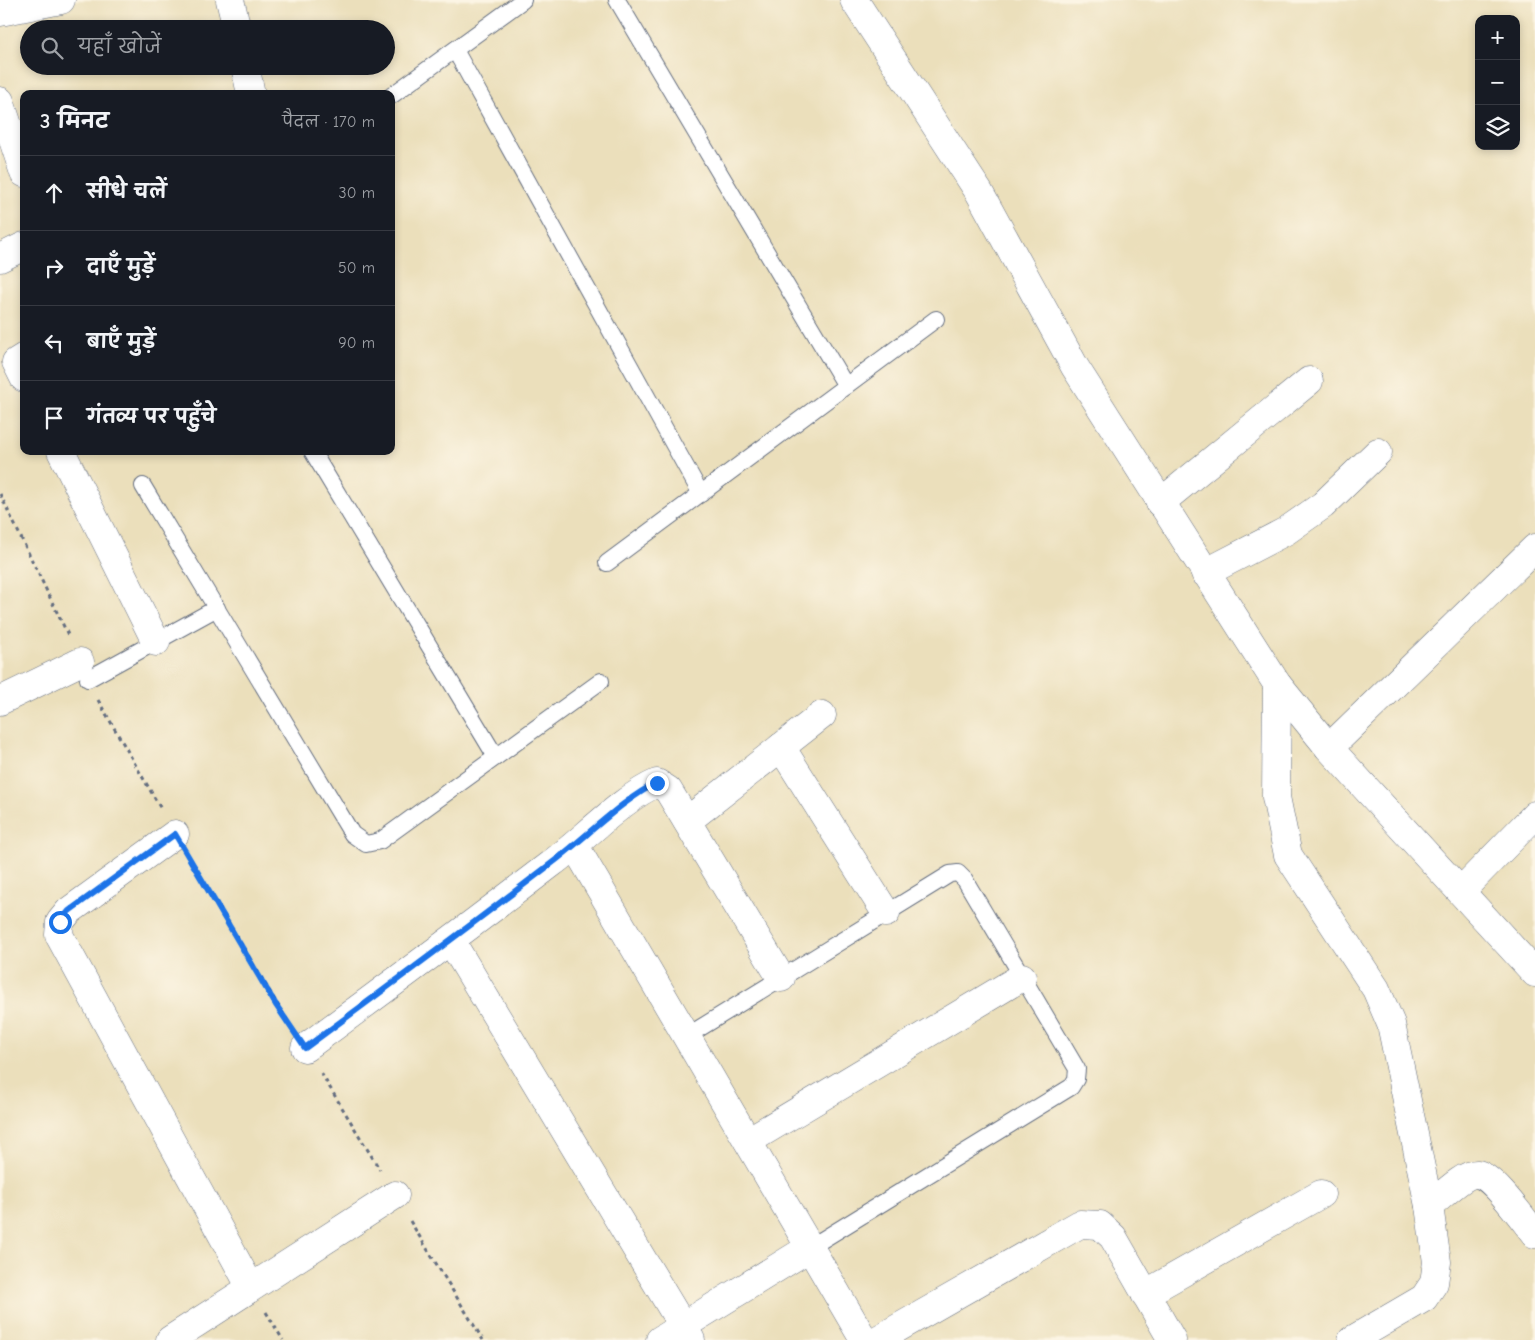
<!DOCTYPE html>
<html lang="hi">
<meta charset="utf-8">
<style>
:root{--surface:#171b24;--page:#20242c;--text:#f1f3f6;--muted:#9ea1a6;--line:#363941}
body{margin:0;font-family:"Comic Neue","Playpen Sans Deva",sans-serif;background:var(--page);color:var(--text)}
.controls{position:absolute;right:15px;top:15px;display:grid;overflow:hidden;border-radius:10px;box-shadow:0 2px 8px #0003}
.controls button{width:45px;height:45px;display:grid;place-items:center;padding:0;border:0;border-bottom:1px solid var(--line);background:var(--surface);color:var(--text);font:25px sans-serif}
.stop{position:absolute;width:15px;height:15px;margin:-11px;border:4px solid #1a73e8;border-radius:50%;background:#fff}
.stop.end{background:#1a73e8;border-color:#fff;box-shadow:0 1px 5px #0008}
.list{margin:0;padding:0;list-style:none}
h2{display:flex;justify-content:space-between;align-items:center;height:65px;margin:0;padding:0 20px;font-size:21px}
h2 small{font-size:16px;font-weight:400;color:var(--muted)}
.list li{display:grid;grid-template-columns:32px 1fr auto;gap:15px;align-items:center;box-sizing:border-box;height:75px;padding:0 20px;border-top:1px solid var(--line)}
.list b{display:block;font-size:19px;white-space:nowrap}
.list em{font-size:16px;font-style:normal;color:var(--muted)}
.icon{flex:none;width:28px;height:28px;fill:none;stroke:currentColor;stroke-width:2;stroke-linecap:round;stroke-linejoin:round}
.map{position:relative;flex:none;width:1535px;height:1340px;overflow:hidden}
.search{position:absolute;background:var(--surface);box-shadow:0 2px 8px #0003;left:20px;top:20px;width:375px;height:55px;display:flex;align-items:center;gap:12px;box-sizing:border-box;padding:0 18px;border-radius:28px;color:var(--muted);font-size:19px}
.panel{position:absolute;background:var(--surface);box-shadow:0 2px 8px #0003;left:20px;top:90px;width:375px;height:365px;border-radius:10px}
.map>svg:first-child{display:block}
</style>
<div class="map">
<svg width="1535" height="1340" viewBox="0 0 1535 1340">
<rect width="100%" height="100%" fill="#fcf5e5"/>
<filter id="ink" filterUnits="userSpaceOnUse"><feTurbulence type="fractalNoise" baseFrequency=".02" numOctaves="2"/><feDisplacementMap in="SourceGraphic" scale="10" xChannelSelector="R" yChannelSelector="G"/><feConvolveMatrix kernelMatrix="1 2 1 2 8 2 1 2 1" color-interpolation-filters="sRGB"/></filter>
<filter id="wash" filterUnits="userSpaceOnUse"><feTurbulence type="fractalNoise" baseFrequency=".0096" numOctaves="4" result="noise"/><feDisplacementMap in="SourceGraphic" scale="20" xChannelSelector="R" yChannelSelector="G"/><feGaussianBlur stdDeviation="1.12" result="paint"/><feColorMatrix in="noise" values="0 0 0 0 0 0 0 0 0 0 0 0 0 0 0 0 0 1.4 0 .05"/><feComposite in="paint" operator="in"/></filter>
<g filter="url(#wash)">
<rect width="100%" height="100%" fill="#ebdfbb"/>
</g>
<g filter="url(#ink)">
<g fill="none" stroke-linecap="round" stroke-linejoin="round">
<defs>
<g id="service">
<polyline points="617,0 846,386"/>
<polyline points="455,50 701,494"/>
<polyline points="391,96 523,0"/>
<polyline points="312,451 496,757"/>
<polyline points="143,486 352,834 366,844 380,841 601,681"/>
<polyline points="607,563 936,319"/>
<polyline points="88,679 217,608"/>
<polyline points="687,1036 950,874 958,873 965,880 1077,1069 1076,1079 1071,1087 809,1248"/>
</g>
<g id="minor">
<polyline points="230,0 237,29"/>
<polyline points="854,0 979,192 1075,367 1277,684 1329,748 1535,973"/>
<polyline points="0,12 61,0"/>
<polyline points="245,66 251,94"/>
<polyline points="0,101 24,173"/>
<polyline points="0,258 24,246"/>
<polyline points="24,357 16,362 24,378"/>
<polyline points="61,451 156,642"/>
<polyline points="1160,503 1309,381"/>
<polyline points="1205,573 1286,531 1323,505 1378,452"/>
<polyline points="1277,684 1276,797 1288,855 1376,989 1391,1024 1429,1206 1437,1262 1434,1283 1424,1298 1352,1340"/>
<polyline points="0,701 80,662"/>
<polyline points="781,747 886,913"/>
<polyline points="1329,748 1535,548"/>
<polyline points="687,821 822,715"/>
<polyline points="175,834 69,911 60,922 59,935 250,1286"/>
<polyline points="575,846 864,1340"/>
<polyline points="1461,891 1535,815"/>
<polyline points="451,941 691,1340"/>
<path d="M305,1048C388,987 470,926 552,863C583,840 624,797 657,783L668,790L781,978"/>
<polyline points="748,1141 1022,977"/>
<path d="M1429,1206C1440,1198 1464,1173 1477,1174C1492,1175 1525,1222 1535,1234"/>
<polyline points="1145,1294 1321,1194"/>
<polyline points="170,1340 395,1195"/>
<polyline points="660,1340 809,1248"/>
<polyline points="877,1340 1080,1224 1100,1225 1113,1237 1172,1340"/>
</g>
</defs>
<use href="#service" stroke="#646d7f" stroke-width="18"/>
<use href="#minor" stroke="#646d7f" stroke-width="29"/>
<g stroke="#646d7f" stroke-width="3" stroke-dasharray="4 4" stroke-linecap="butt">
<polyline points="0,494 68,635"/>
<polyline points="98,700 161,809"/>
<polyline points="190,860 289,1024"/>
<polyline points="321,1073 380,1170"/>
<polyline points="410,1221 483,1340"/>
<polyline points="266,1312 283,1340"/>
</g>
<use href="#service" stroke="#fff" stroke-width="16"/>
<use href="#minor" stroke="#fff" stroke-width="28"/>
</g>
</g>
<g fill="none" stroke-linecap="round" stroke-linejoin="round" filter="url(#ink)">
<path stroke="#1a73e8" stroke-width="6" d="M60,922L69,911L175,834L276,1005L305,1048C388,987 470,926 552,863C583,840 624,798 657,783"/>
</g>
</svg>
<div class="controls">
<button>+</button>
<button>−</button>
<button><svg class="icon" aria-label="layers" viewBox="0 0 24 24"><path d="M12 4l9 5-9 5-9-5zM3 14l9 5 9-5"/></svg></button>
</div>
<div class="stop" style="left:60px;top:922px"></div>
<div class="stop end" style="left:657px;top:783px"></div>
<div class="search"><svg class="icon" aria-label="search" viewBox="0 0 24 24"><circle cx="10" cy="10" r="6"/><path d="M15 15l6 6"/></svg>यहाँ खोजें</div>
<section class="panel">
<h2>3 मिनट<small>पैदल · 170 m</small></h2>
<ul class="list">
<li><svg class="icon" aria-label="ahead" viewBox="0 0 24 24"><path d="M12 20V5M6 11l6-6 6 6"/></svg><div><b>सीधे चलें</b></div><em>30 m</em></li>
<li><svg class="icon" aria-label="right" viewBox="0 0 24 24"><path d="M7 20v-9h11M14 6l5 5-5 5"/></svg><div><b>दाएँ मुड़ें</b></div><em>50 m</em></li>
<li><svg class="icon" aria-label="left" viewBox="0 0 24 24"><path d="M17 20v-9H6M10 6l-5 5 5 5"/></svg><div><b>बाएँ मुड़ें</b></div><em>90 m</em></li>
<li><svg class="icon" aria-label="arrive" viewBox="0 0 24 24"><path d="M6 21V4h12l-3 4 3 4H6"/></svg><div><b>गंतव्य पर पहुँचे</b></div></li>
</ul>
</section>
</div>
